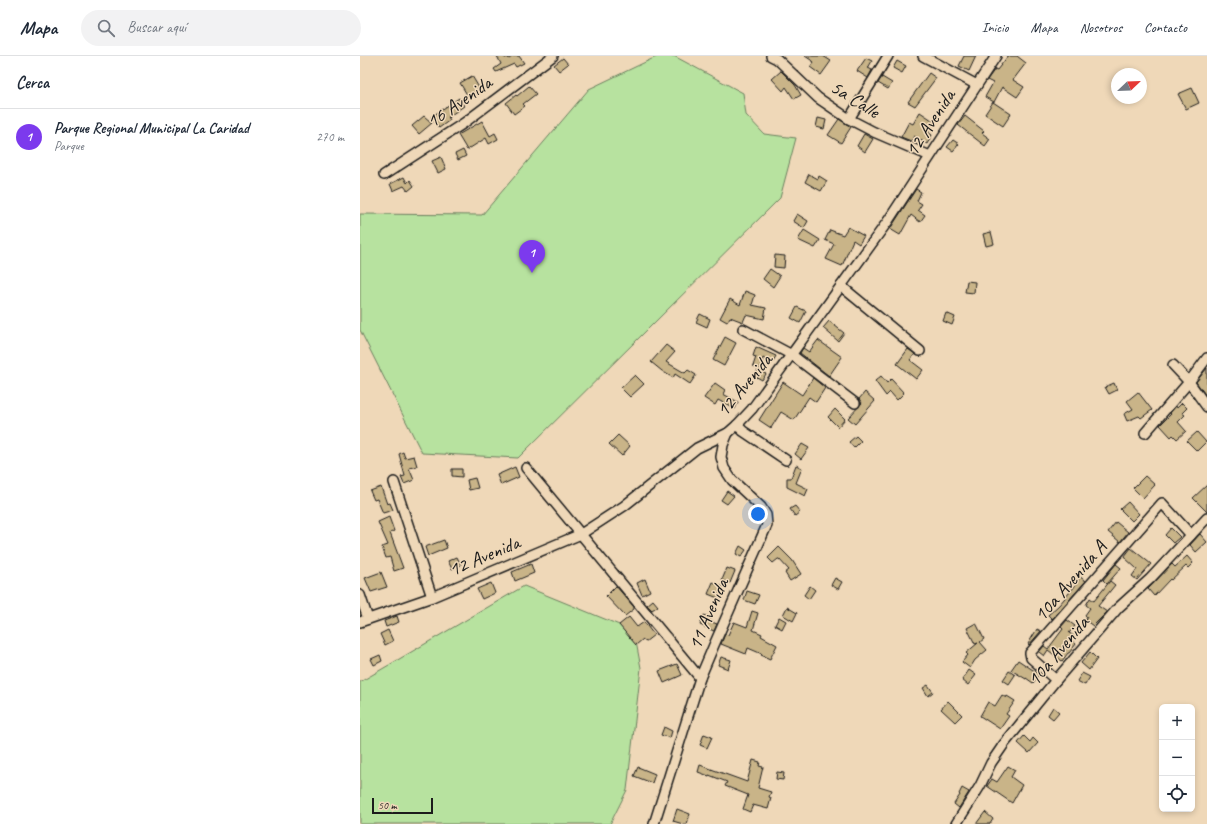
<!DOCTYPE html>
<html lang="es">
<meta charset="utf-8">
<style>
:root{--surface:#fff;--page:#f2f2f3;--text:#1f2937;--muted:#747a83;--line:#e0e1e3;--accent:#7c3aed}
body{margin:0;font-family:Caveat,sans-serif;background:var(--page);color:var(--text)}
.controls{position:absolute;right:12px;bottom:12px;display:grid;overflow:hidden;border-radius:6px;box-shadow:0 2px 6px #0003}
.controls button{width:36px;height:36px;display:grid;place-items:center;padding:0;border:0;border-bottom:1px solid var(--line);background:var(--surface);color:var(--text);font:20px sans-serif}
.compass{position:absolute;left:751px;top:12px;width:36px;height:36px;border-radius:50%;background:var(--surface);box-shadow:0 2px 6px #0003;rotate:67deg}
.scale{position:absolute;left:12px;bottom:10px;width:61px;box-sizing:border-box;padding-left:4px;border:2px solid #1c1c1c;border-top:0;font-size:11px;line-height:14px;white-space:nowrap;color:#1c1c1c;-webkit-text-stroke:3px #efd8b8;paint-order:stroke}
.you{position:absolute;left:398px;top:458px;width:14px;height:14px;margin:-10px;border:3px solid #fff;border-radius:50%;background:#1a73e8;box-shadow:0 0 0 6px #1a73e833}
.badge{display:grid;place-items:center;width:26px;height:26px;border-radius:50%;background:var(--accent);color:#fff;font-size:13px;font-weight:700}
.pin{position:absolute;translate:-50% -33px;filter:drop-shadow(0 1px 2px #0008)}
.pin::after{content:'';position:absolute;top:21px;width:14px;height:12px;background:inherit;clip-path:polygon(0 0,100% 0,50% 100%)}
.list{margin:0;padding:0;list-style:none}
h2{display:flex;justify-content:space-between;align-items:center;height:52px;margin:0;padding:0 16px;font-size:17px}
h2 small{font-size:13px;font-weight:400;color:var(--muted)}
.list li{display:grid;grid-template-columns:26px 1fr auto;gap:12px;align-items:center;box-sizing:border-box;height:56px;padding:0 16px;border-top:1px solid var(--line)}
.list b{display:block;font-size:15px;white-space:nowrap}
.list p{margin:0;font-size:13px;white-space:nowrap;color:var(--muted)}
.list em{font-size:13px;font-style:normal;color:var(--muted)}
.icon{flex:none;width:22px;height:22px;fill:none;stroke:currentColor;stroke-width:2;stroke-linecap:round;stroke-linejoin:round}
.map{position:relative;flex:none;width:847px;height:768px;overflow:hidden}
header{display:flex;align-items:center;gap:24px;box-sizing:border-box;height:56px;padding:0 20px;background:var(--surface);border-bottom:1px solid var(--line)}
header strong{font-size:19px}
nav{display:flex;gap:22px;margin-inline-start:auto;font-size:14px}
.search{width:280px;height:36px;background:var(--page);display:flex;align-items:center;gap:10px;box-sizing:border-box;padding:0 14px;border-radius:22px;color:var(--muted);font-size:15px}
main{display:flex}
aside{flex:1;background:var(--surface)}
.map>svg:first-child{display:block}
</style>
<header>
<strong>Mapa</strong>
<div class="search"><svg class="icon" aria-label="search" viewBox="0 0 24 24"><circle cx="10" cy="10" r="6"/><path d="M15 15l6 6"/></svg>Buscar aquí</div>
<nav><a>Inicio</a><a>Mapa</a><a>Nosotros</a><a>Contacto</a></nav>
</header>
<main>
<aside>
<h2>Cerca<small></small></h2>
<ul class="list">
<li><span class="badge">1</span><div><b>Parque Regional Municipal La Caridad</b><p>Parque</p></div><em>270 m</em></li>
</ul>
</aside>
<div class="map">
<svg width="847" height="768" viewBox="0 0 847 768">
<rect width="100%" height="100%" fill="#efd8b8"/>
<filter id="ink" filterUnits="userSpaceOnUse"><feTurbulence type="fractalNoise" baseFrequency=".025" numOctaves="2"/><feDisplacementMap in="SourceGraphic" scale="8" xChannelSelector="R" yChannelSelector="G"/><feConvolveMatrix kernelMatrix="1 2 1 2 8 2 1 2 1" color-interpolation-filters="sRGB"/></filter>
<g filter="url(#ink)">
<g fill="#b7e29f" stroke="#6a7f5e">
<polygon points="298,0 314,0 383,37 386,59 404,78 436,82 420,142 158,402 62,397 0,274 0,158 122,159 229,33"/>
<polygon points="164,530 274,575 281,612 267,734 250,768 0,768 0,626"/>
</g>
<g fill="#c9b488" stroke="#1c1c1c">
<polygon points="137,0 143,0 145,2 148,1 149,3 153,0 159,0 164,7 156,11 154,8 136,16 134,13 141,8"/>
<polygon points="445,0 463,0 471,5 461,19 450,11 454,6"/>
<polygon points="604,0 616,0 609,15 599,10"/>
<polygon points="648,0 657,0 666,7 653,24 664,31 657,41 642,31 634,46 625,41 633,27 627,24 635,13 637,14"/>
<polygon points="203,2 208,8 199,15 194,9"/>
<polygon points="506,2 512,5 508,12 512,14 508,22 497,15"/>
<polygon points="537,5 546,10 542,17 533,12"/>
<polygon points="421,15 435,29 441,39 434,43 426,31 423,35 412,23"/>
<polygon points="569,17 576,22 555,50 548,46"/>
<polygon points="112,20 121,35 109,42 100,27"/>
<polygon points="522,21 532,27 528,33 518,27"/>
<polygon points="169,30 176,38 163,48 165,50 154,58 146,47 156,39 157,40"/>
<polygon points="832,32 839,47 826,53 818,38"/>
<polygon points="99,42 104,50 88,61 90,64 79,72 71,61"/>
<polygon points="633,46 651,58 643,70 625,58"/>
<polygon points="560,56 575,66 568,76 572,79 567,88 554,80 551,85 541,81 549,66 553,68"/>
<polygon points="64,60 72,67 59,78 52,70"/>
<polygon points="605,60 624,75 622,77 630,83 625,90 598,69"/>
<polygon points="458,62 466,64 464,73 456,71"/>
<polygon points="479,63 491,71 481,87 468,79"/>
<polygon points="122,65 130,80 135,77 138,83 129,88 126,82 107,94 98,79"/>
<polygon points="504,78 513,83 505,96 497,90"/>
<polygon points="593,84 599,88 593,95 587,91"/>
<polygon points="103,94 106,100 98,104 95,98"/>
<polygon points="81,101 86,113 78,117 72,105"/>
<polygon points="449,118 458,123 459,120 467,125 461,135 445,126"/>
<polygon points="44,121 47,127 50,124 54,130 48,135 44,130 33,135 30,128"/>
<polygon points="556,133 561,136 557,145 562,148 558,154 565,159 560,166 551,159 540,179 530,173"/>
<polygon points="437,158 448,165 444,172 433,165"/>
<polygon points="488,171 504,180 499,188 493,184 482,210 466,203 474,188 465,184 470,174 483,179"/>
<polygon points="444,174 460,184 455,192 438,184"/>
<polygon points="631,176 634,188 626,190 623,178"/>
<polygon points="415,199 425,200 424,212 414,211"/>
<polygon points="410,213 420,220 413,231 403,223"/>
<polygon points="607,225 615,226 614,237 605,236"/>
<polygon points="385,235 395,239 392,249 406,252 404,263 386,259 383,266 370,261 367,266 360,262 370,243 380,249"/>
<polygon points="437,251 446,255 440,267 431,262"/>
<polygon points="586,257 595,261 592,269 583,265"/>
<polygon points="340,258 350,263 347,271 336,266"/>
<polygon points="469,265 484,277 478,285 463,272"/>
<polygon points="365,281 376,287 364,310 353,304"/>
<polygon points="458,284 482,301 469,320 440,297 443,292 449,296"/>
<polygon points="306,289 315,296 306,306 325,317 328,314 336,319 330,328 315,318 313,322 302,315 291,306"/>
<polygon points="396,291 416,300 412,307 403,302 400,313 393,310 396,301 393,300"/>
<polygon points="548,293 555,298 550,304 563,314 556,323 537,308"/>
<polygon points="847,312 847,341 836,326"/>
<polygon points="398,314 406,318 402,324 395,320"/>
<polygon points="275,319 284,328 270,341 261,332"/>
<polygon points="521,320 527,327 531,323 544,337 537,344 530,336 526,340 515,325"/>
<polygon points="453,322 465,332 456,346 449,341 434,364 421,356 411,372 399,364 423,326 442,339"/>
<polygon points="355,327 365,334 363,338 378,346 375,353 358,344 355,349 344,342"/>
<polygon points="754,327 757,334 749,338 745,331"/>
<polygon points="505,336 515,345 495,368 488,362 502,347 499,343"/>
<polygon points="778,336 792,354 781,362 779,360 767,365 764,358 773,353 767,345"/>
<polygon points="822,347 827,352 822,357 825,359 818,366 826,375 817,383 813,379 811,381 800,369 811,358 810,357 816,350 817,352"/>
<polygon points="475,353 485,363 478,371 468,361"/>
<polygon points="837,376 846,386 837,395 827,385"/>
<polygon points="258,379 270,390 262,400 249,388"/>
<polygon points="496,380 501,385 494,392 489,386"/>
<polygon points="442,388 449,392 441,403 435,398"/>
<polygon points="43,396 45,402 54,400 57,410 49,412 54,424 44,428 41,421 45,420 39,398"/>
<polygon points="436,409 442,412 436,427 448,433 445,440 427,431 427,422 431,422"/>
<polygon points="155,411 159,421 141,429 137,419"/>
<polygon points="92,413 102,413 102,421 92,420"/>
<polygon points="785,420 795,429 783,442 773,432"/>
<polygon points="115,422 118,432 109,434 107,424"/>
<polygon points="847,429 847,456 833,442"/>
<polygon points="21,431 27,448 30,447 33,454 23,457 17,443 14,444 10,435"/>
<polygon points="367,435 374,440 367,448 361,444"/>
<polygon points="768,446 779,458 772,465 760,453"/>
<polygon points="435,450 440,456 435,460 430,453"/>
<polygon points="29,461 34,475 30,477 43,512 34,515 30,501 26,502 22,491 28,489 18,466"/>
<polygon points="756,466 768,476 760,486 748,476"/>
<polygon points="811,472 820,481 813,487 805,479"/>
<polygon points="840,478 847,486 836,496 830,489"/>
<polygon points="84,484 87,492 68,500 65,491"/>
<polygon points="380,490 386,494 381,501 376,498"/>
<polygon points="419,491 432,504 441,518 430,525 425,517 429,514 419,503 418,503 413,507 408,502"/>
<polygon points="771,492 791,508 777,524 772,520 777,513 764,501"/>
<polygon points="827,500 833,507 828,512 826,510 811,524 810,523 794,540 788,533 812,508 815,511"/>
<polygon points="97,501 101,509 92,513 88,505"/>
<polygon points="171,508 174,517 155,525 152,516"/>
<polygon points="756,508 761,512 747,528 743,524"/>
<polygon points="367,512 375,515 370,527 362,524"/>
<polygon points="21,516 27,531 11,536 5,522"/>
<polygon points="720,521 726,525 692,563 688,559 699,549 715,530"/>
<polygon points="475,522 482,526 478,533 471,529"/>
<polygon points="285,523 290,535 282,539 277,527"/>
<polygon points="750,525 755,529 738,550 747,556 733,570 725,564 727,561 725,559 730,552 726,549 730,542 734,545"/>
<polygon points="353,526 363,531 358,542 348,538"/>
<polygon points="131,527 135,537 122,543 117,533"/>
<polygon points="256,530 274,551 274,553 265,560 246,540"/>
<polygon points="450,530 455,534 449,543 444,539"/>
<polygon points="387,535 399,539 395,548 384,544"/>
<polygon points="293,544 298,550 292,554 287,549"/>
<polygon points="427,551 437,557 433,565 423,559"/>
<polygon points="392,555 398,557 393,574 402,578 401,580 417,589 410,603 401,599 402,598 388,592 386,598 361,588 365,578 368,579 374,566 387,571"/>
<polygon points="344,559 351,562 349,565 357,568 354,575 340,569"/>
<polygon points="37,560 39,566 26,571 24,565"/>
<polygon points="269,561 277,571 284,566 294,579 285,586 283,583 276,589 259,569"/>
<polygon points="419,561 426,565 422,573 415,569"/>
<polygon points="707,564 715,570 709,577 714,580 711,584 716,588 709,597 708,597 702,605 688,594 684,600 679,596 684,590 688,593 703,573 701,571"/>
<polygon points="616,567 624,583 620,586 627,594 615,604 610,612 602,606 608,599 606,597 618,587 615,588 607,572"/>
<polygon points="677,573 681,575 669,589 668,588"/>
<polygon points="28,574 33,585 25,589 20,578"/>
<polygon points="730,596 737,603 729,614 721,607"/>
<polygon points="20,599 22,605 14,609 11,603"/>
<polygon points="361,601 371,604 368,613 358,609"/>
<polygon points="658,604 679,618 673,627 666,622 666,623 651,614"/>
<polygon points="317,608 322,619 304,627 299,615"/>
<polygon points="609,614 616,619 608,629 602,624"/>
<polygon points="649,615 655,619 649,628 643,624"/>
<polygon points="722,617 730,621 725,629 717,625"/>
<polygon points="568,629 573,636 568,640 563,632"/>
<polygon points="642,639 646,642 647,640 655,645 646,658 649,660 640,673 620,660 628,646 635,650"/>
<polygon points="588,645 602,659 595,666 581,653"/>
<polygon points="693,651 699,656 693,663 688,659"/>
<polygon points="304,671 312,675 310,682 301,679"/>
<polygon points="344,678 352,681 347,692 340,689"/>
<polygon points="664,680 670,686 673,682 678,687 669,697 658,687"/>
<polygon points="393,704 400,706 399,710 403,711 398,732 411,736 409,741 411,742 408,753 393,749 390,756 383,753 388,739 365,730 367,726 349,719 349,720 338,716 340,709 387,726"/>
<polygon points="648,710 655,714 651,721 662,729 652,747 627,730 632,723 637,726"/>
<polygon points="278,711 295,718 292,727 274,720"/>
<polygon points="417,716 424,717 423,724 416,723"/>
<polygon points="602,732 609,736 599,752 594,748 600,739 599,738"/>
<polygon points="317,753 330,758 327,768 323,768 313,765"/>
<polygon points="625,756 633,763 630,768 616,768"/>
</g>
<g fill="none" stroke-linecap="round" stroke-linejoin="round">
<defs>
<g id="minor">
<polyline points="411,0 417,3 458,42 489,63 514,76 570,100"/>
<polyline points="563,0 617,29"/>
<polyline points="489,63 528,0"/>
<polyline points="24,119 104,67 193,0"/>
<polyline points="481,230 560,295"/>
<polyline points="383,273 432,299 495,347"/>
<polyline points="813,309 829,326 847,351"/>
<polyline points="377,369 383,375 426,404"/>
<polyline points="785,377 829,326 847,302"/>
<polyline points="166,412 340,622"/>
<polyline points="34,426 72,541"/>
<polyline points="0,539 8,563"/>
<polyline points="0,566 72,541 221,478 264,450 337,392 368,377 377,369 392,353 528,165 636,0"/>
<polyline points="696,624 671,602 670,597 802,447 831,479"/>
<polyline points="294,768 340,622 354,589 407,469 406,459 401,451 372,424 364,412 361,401 363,389 368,377"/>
<polyline points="596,768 620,730 631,707 644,688 696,624 758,552 790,523 847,462"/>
</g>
</defs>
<use href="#minor" stroke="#1c1c1c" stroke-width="12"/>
<use href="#minor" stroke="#efd8b8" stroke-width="9"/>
</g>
</g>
<g text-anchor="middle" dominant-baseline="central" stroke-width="3" stroke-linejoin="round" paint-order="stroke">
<g font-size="20" fill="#1c1c1c" stroke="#efd8b8">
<text transform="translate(495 43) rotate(32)">5a Calle</text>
<text transform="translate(99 46) rotate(-35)">16 Avenida</text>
<text transform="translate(570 67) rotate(-57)">12 Avenida</text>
<text transform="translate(384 329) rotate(-50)">12 Avenida</text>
<text transform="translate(124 500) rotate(-23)">12 Avenida</text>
<text transform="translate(710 525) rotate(-49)">10a Avenida A</text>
<text transform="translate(348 558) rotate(-67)">11 Avenida</text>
<text transform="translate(698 595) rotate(-50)">10a Avenida</text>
</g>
</g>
</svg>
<div class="controls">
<button>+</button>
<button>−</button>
<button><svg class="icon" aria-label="locate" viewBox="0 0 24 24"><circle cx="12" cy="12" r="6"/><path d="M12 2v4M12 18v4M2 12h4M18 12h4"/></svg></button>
</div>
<svg class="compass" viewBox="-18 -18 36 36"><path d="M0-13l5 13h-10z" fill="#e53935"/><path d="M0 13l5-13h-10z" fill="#747a83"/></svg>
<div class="scale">50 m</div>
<div class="you"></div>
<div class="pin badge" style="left:172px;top:217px">1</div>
</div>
</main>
